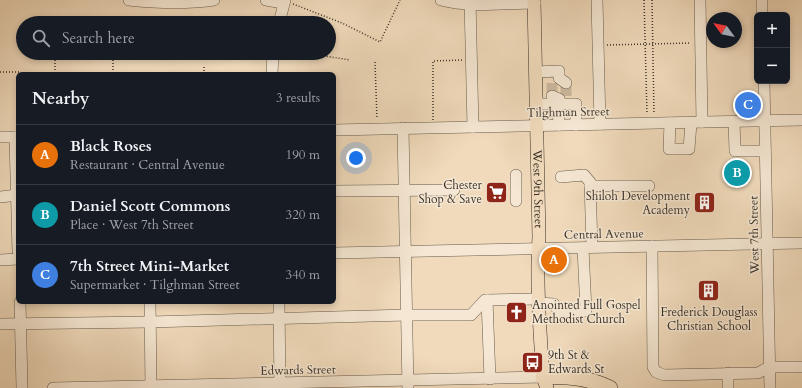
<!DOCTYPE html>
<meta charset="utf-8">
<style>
:root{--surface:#171b24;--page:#242831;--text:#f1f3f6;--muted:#9ea1a6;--line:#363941;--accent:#1a73e8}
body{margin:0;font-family:Cardo,serif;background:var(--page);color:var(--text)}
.controls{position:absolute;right:12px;top:12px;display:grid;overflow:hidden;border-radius:6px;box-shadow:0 2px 6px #0003}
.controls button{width:36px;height:36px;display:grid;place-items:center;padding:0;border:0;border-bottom:1px solid var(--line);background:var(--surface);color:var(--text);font:20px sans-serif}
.compass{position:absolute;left:706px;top:12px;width:36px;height:36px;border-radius:50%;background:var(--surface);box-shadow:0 2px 6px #0003;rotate:303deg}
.you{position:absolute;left:356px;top:158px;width:14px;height:14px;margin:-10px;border:3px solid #fff;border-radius:50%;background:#1a73e8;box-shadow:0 0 0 6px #1a73e833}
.badge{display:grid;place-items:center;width:26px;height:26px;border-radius:50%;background:var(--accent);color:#fff;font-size:13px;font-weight:700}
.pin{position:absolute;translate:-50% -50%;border:2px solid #fff;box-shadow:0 1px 4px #0006}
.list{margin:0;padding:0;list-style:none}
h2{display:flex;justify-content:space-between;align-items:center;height:52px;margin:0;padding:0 16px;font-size:17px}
h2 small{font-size:13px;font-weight:400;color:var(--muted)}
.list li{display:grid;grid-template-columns:26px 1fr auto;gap:12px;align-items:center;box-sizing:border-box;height:60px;padding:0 16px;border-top:1px solid var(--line)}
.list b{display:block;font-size:15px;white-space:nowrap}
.list p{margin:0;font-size:13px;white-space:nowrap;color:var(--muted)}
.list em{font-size:13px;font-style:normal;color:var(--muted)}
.icon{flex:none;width:22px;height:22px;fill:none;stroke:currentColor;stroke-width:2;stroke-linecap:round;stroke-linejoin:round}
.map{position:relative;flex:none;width:802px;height:388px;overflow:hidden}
.search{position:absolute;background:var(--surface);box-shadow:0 2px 6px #0003;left:16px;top:16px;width:320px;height:44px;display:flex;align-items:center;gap:10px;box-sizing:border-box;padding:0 14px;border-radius:22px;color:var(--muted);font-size:15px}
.panel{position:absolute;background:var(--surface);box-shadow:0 2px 6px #0003;left:16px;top:72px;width:320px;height:232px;border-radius:6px}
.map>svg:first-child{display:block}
</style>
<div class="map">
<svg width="802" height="388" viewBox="0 0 802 388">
<rect width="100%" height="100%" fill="#f0dabb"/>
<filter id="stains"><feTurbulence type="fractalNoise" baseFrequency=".005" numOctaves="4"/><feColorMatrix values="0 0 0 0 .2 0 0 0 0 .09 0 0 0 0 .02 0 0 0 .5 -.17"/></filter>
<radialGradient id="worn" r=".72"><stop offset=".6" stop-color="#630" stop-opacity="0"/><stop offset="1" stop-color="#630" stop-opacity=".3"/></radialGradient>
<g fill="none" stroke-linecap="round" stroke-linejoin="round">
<g stroke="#cbb89e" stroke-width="11" stroke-dasharray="11 5.5" stroke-linecap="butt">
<polyline points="552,83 552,96"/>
<polyline points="566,96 566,83"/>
</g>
<defs>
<g id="minor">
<path d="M129,0C157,3 186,4 214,0"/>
<polyline points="266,0 283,3"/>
<path d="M441,0C471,8 504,3 535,3"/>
<polyline points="470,0 473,127"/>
<polyline points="597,0 600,124"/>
<polyline points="700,0 702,122"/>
<polyline points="762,0 762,15"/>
<polyline points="279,23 285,0"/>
<polyline points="536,72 559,71 559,78 566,83"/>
<polyline points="272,74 273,53"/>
<polyline points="764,81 770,388"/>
<polyline points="552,96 559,99 558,105 559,125"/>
<polyline points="537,104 576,104 576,125"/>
<polyline points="734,122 735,151 765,151"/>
<polyline points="670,123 669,149 689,149 691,123"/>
<polyline points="403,128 408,388"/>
<polyline points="334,130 802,120"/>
<polyline points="0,137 18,137"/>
<polyline points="15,137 18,251"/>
<polyline points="516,175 516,201"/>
<polyline points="561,177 584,175 590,182 592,247"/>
<polyline points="590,186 649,186"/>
<polyline points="334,191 454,190"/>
<polyline points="0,197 18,195"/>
<polyline points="652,246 653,367 656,372 664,375 758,373 769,367 802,367"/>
<polyline points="334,253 802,243"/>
<polyline points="0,260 18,259"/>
<polyline points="487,300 490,379"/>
<polyline points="20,302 22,388"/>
<polyline points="150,302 151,388"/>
<polyline points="279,302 280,388"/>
<polyline points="539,303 554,304 560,313 586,311 583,248"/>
<polyline points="0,324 150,322 407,315 471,315 485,300 487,300 538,299"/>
<polyline points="728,373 728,388"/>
<polyline points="53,388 543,377"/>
</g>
<g id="major">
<path id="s1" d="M534,0L539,237C536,284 540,331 543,377L547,388"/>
</g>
<path id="highway" d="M543,377C569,376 586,377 610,388"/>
</defs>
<use href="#minor" stroke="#675b4d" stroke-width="12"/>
<use href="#major" stroke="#393128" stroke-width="14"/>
<use href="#highway" stroke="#393128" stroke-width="16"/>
<g stroke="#393128" stroke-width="1.5" stroke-dasharray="1 2" stroke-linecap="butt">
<polyline points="644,0 647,114"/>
<polyline points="652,0 654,114"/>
<polyline points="293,4 342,23 380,42 400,0"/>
<polyline points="607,45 691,43"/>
<polyline points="306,53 350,60"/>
<polyline points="55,57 55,74"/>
<polyline points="113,57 113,74"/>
<polyline points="375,62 377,119"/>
<polyline points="204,67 204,74"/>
<polyline points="0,72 20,72"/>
<polyline points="433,120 433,61 462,60"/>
</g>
<use href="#minor" stroke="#f5e7d3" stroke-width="11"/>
<use href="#major" stroke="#f0dabb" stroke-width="13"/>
<use href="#highway" stroke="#f0dabb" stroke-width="15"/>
</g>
<defs>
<symbol id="supermarket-square" viewBox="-11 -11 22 22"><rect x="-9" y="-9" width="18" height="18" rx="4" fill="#8f2418" stroke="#f5e7d3"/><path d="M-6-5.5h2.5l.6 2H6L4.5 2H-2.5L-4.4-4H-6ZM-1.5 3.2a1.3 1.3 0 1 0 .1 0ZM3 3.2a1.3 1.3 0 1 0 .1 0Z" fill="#fff"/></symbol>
<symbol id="building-square" viewBox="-11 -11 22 22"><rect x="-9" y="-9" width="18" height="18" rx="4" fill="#8f2418" stroke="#f5e7d3"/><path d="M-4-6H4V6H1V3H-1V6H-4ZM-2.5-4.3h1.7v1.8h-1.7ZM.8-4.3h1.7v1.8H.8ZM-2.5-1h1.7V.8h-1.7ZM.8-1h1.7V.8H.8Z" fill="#fff"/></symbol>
<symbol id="church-square" viewBox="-11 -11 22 22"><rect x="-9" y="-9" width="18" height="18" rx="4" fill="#8f2418" stroke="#f5e7d3"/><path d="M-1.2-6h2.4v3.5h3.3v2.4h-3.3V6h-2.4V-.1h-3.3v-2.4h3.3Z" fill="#fff"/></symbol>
<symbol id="bus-square" viewBox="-11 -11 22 22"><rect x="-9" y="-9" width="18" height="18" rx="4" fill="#8f2418" stroke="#f5e7d3"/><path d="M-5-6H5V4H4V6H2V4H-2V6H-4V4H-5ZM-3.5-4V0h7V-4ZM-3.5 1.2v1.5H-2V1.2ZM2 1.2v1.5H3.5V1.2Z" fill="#fff"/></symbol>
</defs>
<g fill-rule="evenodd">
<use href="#supermarket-square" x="484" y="180" width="25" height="25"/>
<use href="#building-square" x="692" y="190" width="25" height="25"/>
<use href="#building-square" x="696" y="278" width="25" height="25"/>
<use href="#church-square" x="504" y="300" width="25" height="25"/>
<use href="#bus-square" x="520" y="350" width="25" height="25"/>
</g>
<g text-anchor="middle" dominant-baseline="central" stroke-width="3" stroke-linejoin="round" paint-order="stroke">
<g font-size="12" fill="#393128" stroke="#f5e7d3">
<text transform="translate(568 112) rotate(-1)">Tilghman Street</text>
<text stroke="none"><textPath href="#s1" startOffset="189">West 9th Street</textPath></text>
<text transform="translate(604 234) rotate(-1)">Central Avenue</text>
<text transform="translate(754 235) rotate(-91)">West 7th Street</text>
<text transform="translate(298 370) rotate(-1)">Edwards Street</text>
</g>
<g font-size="12" fill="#393128" stroke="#f5e7d3" text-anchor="end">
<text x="482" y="185">Chester<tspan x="482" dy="14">Shop &amp; Save</tspan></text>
<text x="690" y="196">Shiloh Development<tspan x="690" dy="14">Academy</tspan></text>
<text x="532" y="305" text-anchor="start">Anointed Full Gospel<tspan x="532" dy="14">Methodist Church</tspan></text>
<text x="709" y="312" text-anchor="middle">Frederick Douglass<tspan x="709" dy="14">Christian School</tspan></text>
<text x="548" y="355" text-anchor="start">9th St &amp;<tspan x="548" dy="14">Edwards St</tspan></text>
</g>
</g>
<rect width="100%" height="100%" filter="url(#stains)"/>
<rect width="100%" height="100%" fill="url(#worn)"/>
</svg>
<div class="controls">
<button>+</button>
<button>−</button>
</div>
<svg class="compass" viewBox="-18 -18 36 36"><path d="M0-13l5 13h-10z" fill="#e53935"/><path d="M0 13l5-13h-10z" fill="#9ea1a6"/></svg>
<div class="you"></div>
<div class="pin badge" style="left:554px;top:260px;background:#e8710a">A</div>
<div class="pin badge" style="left:737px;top:173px;background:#0f9aa8">B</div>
<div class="pin badge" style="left:748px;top:105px;background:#3f7fe0">C</div>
<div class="search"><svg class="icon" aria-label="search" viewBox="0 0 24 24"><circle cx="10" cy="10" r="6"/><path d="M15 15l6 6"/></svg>Search here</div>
<section class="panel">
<h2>Nearby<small>3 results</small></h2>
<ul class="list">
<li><span class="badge" style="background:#e8710a">A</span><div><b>Black Roses</b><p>Restaurant · Central Avenue</p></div><em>190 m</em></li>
<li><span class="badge" style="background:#0f9aa8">B</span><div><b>Daniel Scott Commons</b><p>Place · West 7th Street</p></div><em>320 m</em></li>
<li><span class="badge" style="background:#3f7fe0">C</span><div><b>7th Street Mini-Market</b><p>Supermarket · Tilghman Street</p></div><em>340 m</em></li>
</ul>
</section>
</div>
